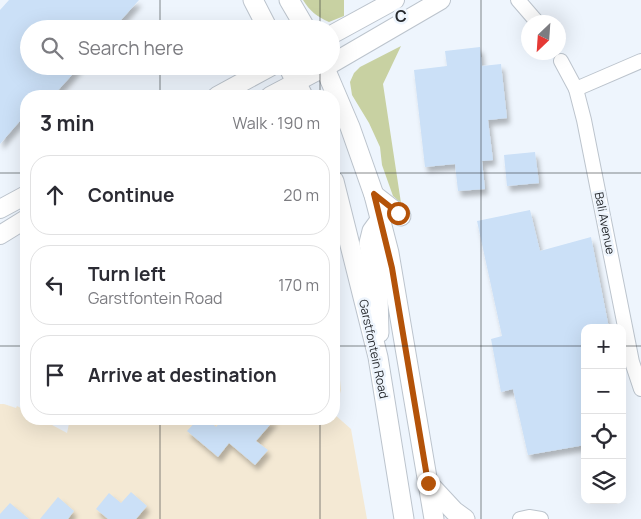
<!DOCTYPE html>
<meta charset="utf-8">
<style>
:root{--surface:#fff;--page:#f7f7f7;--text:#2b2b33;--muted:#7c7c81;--line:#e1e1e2}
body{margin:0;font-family:Manrope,sans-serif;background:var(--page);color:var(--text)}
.controls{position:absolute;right:15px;bottom:15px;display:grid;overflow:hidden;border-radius:10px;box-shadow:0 5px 20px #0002}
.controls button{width:45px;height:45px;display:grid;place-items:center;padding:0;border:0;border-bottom:1px solid var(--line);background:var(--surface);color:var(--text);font:25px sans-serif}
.compass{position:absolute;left:521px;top:15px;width:45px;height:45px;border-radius:50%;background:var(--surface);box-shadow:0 5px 20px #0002;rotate:205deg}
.stop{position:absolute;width:15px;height:15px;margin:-11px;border:4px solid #b45309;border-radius:50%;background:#fff}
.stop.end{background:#b45309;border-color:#fff;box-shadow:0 1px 5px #0008}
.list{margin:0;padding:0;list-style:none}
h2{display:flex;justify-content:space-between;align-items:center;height:65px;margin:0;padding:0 20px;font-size:21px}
h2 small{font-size:16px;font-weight:400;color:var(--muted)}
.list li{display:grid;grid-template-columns:32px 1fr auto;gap:15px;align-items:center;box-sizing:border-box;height:80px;margin:0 10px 10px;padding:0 10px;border:1px solid var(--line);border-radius:20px}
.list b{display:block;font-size:19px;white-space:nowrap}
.list p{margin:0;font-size:16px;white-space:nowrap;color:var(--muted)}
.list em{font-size:16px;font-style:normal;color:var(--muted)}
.icon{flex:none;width:28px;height:28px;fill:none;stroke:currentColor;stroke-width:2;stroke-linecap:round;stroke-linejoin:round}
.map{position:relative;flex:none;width:641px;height:519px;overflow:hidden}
.search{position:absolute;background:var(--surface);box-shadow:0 5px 20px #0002;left:20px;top:20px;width:320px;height:55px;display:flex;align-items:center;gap:12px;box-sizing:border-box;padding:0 18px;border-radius:28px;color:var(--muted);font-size:19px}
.panel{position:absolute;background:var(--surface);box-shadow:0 5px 20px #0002;left:20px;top:90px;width:320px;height:335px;border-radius:20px}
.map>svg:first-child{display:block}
</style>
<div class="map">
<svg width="641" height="519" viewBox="0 0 641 519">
<defs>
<filter id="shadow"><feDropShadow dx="3" dy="5.5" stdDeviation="2.5" flood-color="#0004"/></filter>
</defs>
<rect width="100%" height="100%" fill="#eef5fd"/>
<g fill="#f4e9d4">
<polygon points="334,319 341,390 338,401 334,406"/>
<polygon points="0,404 4,404 16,408 17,406 26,411 26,419 41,419 67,433 70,419 334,419 334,414 351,429 367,519 0,519"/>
</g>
<g fill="#c8d1a2">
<path d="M303,0H344V16L329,22C317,17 309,10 303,0Z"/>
<polygon points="401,46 383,84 401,203 393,196 382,165 380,147 369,123 352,95 350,82 354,73 360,67"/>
</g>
<g fill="#cbe0f7" filter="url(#shadow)">
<polygon points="9,0 139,0 113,29 29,29 29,66 80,66 53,96 26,96 26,114 0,144 0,10"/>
<polygon points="480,47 482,66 501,64 507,118 488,120 493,160 482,161 485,189 458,191 455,164 425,167 414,70 447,66 445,51"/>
<polygon points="535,152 539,183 507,186 504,155"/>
<polygon points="530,210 540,251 591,237 609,328 585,328 585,445 528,455 513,389 501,392 491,339 502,336 477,221"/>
<polygon points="198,419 207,419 216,427 223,419 275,419 256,441 268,450 255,465 229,443 218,457 187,431"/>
<polygon points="131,492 147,506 136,519 108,519 96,509 109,493 121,503"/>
<polygon points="58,497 74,511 68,519 40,519"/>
<polygon points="10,503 29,519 0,519 0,514"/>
</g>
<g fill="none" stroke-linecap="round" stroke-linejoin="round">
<defs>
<g id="minor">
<polyline points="518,0 537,22"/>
<polyline points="561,61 576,89 584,120 632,362 641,389"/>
<polyline points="576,89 641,61"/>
<polyline points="520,519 529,517 541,519"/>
</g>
<g id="tertiary">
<polyline points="331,35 395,0"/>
<polyline points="331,64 441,0"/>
<polyline points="217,96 272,66"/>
<polyline points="270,96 327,66"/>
<polyline points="0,209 26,195"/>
<polyline points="0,235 26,219"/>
</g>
<g id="secondary">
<polyline points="253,0 268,29"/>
<polyline points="289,0 306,29"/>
<polyline points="288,66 303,96"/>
<polyline points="324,66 350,127 374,195 389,253 434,519"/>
<polyline points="334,181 378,357 404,519"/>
<polyline points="374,195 401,216"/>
<polyline points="379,333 378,293 369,243 372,231 380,220"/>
<polyline points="428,483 454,511 465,519"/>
</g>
</defs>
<use href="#minor" stroke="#bcc4cd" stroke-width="16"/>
<use href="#tertiary" stroke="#bcc4cd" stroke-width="20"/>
<use href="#secondary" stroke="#bcc4cd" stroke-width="21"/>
<use href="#minor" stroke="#fff" stroke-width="14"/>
<use href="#tertiary" stroke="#fff" stroke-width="18"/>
<use href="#secondary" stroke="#fff" stroke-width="19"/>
</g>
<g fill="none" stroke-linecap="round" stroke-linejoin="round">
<polyline stroke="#b45309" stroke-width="6" points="398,213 374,194 392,268 428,483"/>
</g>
<path fill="none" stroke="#26292d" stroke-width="1" stroke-opacity="0.55" d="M160,0V29M320,0V29M481,0V519M160,66V96M320,66V96M0,173H26M334,173H641M0,346H26M334,346H585M622,346H641M160,419V519M320,419V519"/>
<g text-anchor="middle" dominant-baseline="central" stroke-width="5" stroke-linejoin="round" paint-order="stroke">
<g font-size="12" fill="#26292d" stroke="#eef5fd">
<text transform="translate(605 223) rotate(79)">Bali Avenue</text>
<text transform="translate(374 349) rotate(78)">Garstfontein Road</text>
</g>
</g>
<g font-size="16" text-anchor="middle" font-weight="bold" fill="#26292d" stroke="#eef5fd" stroke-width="5" stroke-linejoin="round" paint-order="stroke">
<text x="401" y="22">C</text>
</g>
</svg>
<div class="controls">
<button>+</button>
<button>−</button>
<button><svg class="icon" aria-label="locate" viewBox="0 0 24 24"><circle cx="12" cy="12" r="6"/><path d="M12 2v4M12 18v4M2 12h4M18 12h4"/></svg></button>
<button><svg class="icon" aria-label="layers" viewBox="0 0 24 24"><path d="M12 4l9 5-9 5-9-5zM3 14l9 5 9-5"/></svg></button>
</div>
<svg class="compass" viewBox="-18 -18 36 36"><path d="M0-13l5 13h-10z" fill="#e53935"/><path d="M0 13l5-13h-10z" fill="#7c7c81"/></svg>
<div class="stop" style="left:398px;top:213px"></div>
<div class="stop end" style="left:428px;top:483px"></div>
<div class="search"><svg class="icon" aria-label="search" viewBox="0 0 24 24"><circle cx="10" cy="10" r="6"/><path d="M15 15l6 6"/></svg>Search here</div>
<section class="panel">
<h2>3 min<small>Walk · 190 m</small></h2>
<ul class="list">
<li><svg class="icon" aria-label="ahead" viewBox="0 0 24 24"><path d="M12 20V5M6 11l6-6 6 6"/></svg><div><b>Continue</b></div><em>20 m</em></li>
<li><svg class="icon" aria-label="left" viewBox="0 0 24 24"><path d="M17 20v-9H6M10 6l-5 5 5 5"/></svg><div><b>Turn left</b><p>Garstfontein Road</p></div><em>170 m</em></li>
<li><svg class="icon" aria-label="arrive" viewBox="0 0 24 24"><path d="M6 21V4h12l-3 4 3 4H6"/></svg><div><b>Arrive at destination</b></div></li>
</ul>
</section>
</div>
